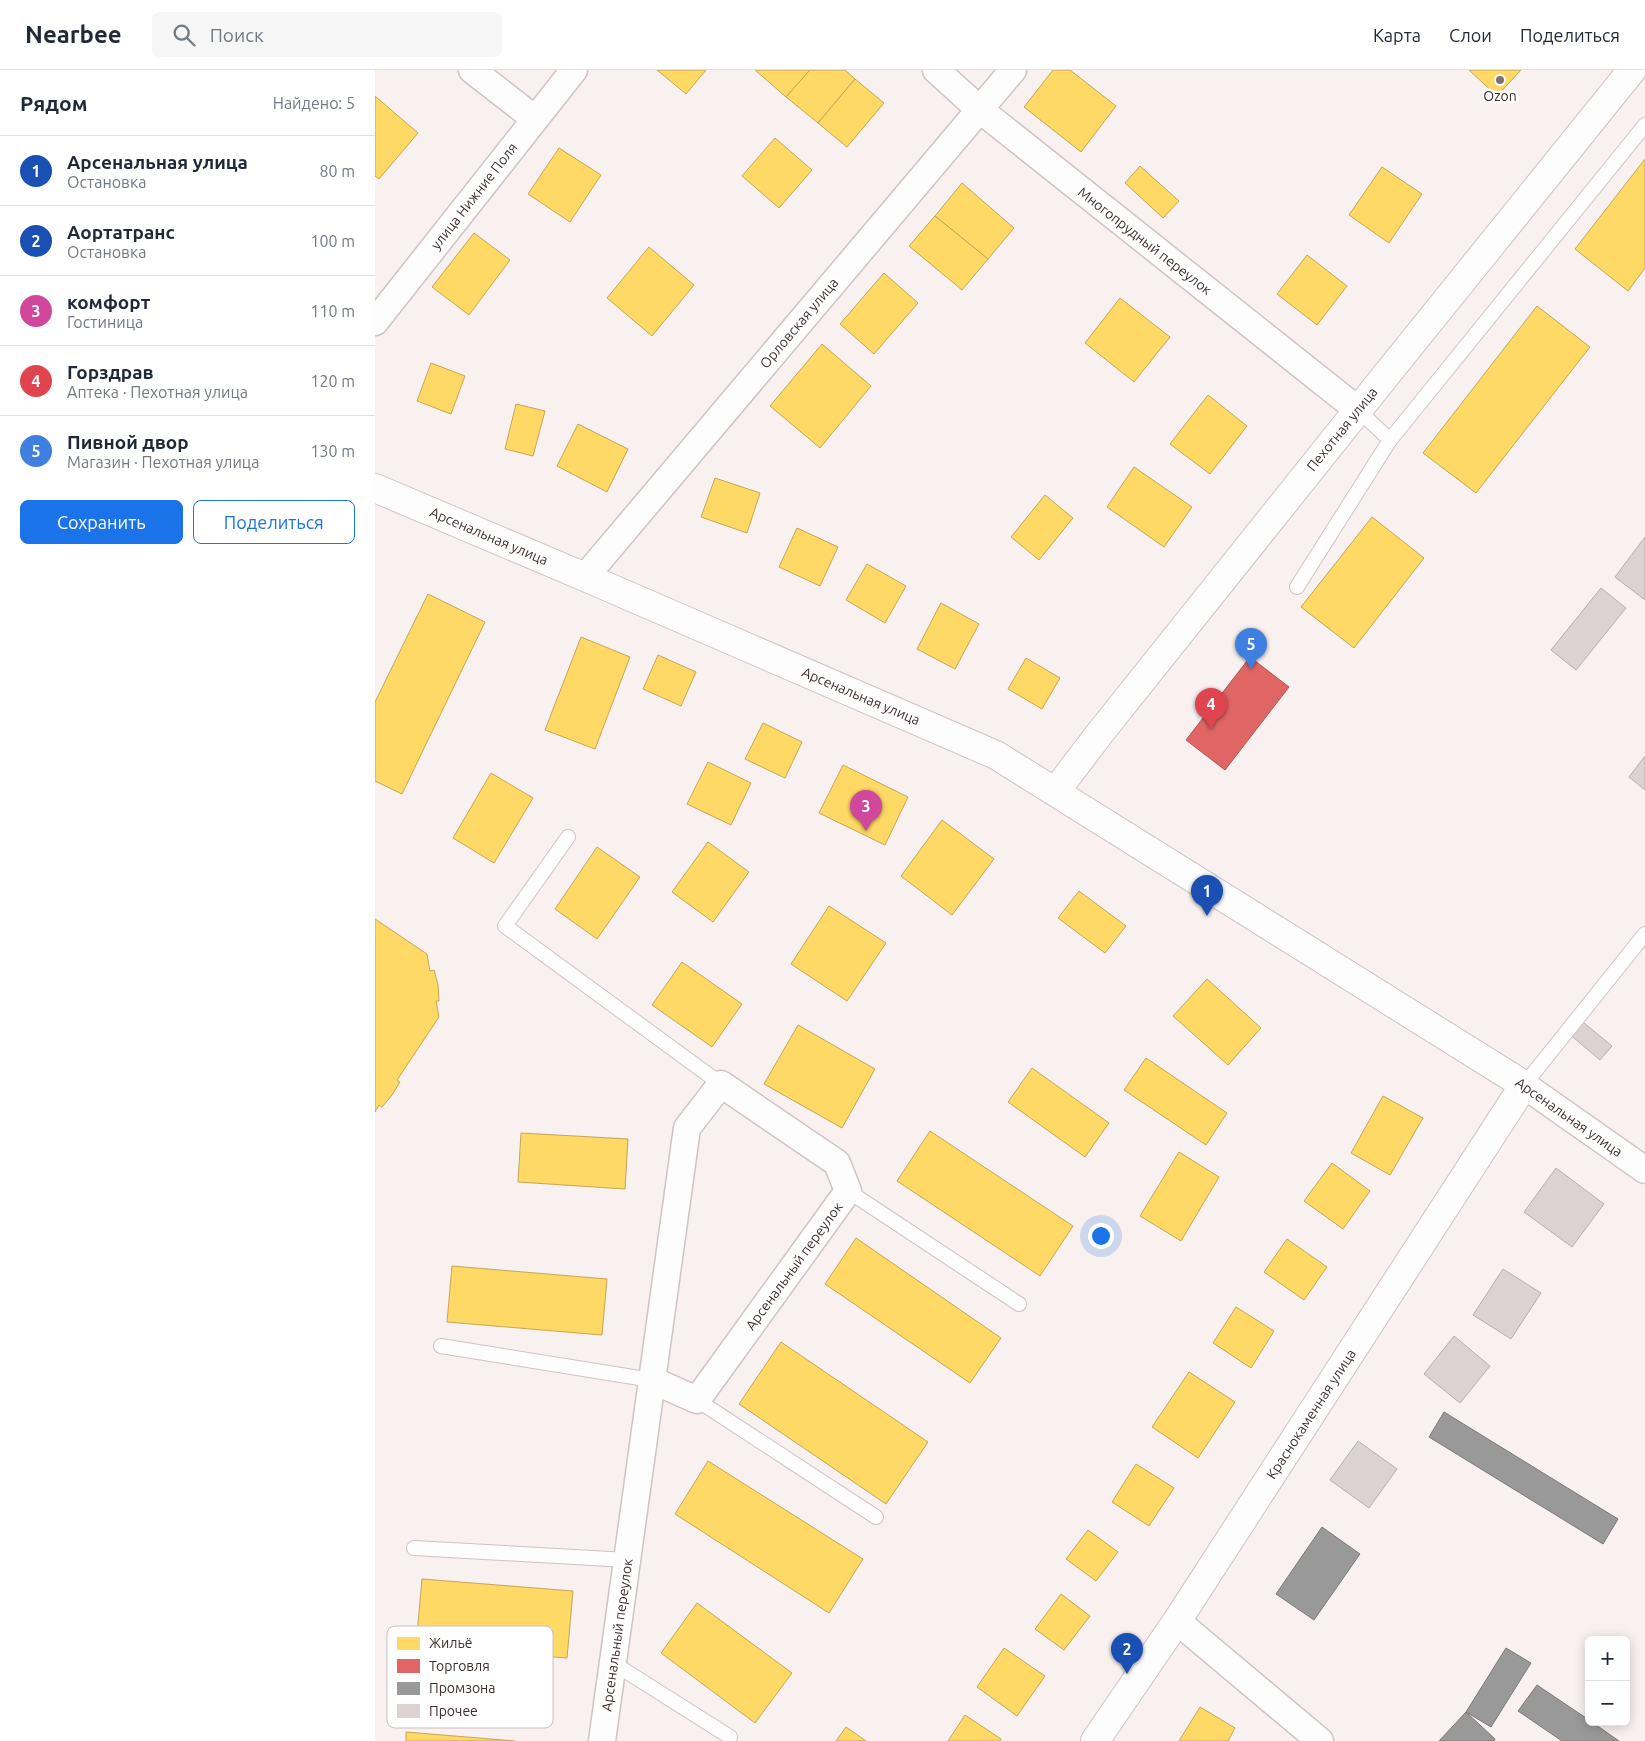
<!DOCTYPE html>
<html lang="ru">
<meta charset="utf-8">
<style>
:root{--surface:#fff;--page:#f6f6f7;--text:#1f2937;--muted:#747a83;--line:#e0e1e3;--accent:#1a73e8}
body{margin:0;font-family:Ubuntu,sans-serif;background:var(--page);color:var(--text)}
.controls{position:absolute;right:15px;bottom:15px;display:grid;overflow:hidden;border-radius:8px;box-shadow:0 2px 12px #0003}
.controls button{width:45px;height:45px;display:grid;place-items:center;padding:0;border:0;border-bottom:1px solid var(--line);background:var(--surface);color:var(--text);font:25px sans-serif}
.you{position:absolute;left:725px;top:1165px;width:18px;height:18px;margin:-12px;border:4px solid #fff;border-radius:50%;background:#1a73e8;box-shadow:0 0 0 8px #1a73e833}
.badge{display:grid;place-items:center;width:32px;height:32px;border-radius:50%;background:var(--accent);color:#fff;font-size:16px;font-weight:700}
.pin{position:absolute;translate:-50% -41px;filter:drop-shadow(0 1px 2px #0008)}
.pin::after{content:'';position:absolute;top:26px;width:18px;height:15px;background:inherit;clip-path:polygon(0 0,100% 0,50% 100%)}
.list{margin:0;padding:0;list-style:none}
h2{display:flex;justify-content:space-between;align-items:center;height:65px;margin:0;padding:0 20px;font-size:21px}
h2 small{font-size:16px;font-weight:400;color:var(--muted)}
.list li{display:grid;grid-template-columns:32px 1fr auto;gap:15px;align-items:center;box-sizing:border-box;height:70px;padding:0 20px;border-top:1px solid var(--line)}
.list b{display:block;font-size:19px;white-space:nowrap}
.list p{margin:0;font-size:16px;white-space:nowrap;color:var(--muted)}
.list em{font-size:16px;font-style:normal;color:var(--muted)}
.actions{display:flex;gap:10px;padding:15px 20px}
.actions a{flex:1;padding:11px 0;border:1px solid var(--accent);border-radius:8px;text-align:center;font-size:18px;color:var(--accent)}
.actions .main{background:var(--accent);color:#fff}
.icon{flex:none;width:28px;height:28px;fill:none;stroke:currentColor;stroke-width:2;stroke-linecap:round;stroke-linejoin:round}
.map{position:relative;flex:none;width:1270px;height:1671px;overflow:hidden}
header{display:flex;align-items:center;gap:30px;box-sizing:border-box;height:70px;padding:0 25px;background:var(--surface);border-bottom:1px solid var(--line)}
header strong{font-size:24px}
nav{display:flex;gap:28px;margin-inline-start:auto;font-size:18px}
.search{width:350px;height:45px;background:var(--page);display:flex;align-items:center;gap:12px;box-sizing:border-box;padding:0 18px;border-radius:8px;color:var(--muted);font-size:19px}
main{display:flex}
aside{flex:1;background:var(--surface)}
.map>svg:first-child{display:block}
</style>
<header>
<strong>Nearbee</strong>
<div class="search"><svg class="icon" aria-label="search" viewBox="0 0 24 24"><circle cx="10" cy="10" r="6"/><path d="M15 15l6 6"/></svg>Поиск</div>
<nav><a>Карта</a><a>Слои</a><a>Поделиться</a></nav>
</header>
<main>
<aside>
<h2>Рядом<small>Найдено: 5</small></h2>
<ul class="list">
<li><span class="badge" style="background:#1a4fb4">1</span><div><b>Арсенальная улица</b><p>Остановка</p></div><em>80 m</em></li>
<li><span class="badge" style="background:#1a4fb4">2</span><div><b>Аортатранс</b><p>Остановка</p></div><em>100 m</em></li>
<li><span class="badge" style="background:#d1479c">3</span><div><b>комфорт</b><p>Гостиница</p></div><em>110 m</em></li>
<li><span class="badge" style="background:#e0444e">4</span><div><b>Горздрав</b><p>Аптека · Пехотная улица</p></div><em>120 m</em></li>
<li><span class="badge" style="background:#3f7fe0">5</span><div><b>Пивной двор</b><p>Магазин · Пехотная улица</p></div><em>130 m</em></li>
</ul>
<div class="actions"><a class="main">Сохранить</a><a>Поделиться</a></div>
</aside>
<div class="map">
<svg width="1270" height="1671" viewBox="0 0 1270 1671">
<rect width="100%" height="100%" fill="#f9f0f0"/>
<g fill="#ffd966" stroke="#c5a655">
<polygon points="282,0 331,0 311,24"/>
<polygon points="380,0 435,0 411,27"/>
<polygon points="435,0 470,0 480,9 443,53 411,27"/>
<polygon points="678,0 695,0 741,36 706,82 649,37"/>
<polygon points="1094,0 1146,0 1122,26"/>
<polygon points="480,9 509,33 472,77 443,53"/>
<polygon points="0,26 43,63 4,109 0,106"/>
<polygon points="400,68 437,100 404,138 367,106"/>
<polygon points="184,78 226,105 195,152 153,124"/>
<polygon points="1270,89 1270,198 1253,221 1200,179"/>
<polygon points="765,96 804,131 788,148 750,113"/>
<polygon points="1007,97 1047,124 1014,173 974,145"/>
<polygon points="587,113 639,158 613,189 560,146"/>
<polygon points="560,146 613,189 587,220 534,176"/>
<polygon points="99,163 135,190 94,245 57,217"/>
<polygon points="274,177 319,215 277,266 232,228"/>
<polygon points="932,185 972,216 942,255 902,224"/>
<polygon points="509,203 543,233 499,284 465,254"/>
<polygon points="745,228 795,267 759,312 710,273"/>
<polygon points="1162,236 1215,277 1101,423 1048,383"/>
<polygon points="447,274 496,316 445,378 395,336"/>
<polygon points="56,293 90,306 76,344 42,331"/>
<polygon points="833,325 872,356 835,404 795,374"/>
<polygon points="141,334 170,341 158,386 130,379"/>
<polygon points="203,354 253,379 232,422 182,396"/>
<polygon points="759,397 817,437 789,477 732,437"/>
<polygon points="340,408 385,423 372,463 326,447"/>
<polygon points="670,425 698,448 664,490 636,467"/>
<polygon points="997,447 1049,488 979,578 926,537"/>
<polygon points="422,458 463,477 445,516 404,497"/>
<polygon points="492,494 531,516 510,553 471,530"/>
<polygon points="53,524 110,552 27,724 0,711 0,632"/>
<polygon points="566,533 604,554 580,599 542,579"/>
<polygon points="206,567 255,587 220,679 170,660"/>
<polygon points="283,585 321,602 306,636 268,619"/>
<polygon points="651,588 685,608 667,639 633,619"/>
<polygon points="388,653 427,672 410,708 370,689"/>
<polygon points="333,692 376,713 356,755 312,734"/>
<polygon points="468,695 533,727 510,775 444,743"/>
<polygon points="116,703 158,728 119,793 78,768"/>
<polygon points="567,750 619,789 577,845 526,806"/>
<polygon points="333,772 374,802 338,852 297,822"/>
<polygon points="222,777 265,807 222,869 180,839"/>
<polygon points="704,821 751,856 730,883 683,848"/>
<polygon points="454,836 511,873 472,931 416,894"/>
<polygon points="0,849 52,884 55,901 59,900 63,915 64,931 61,931 64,947 22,1010 25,1012 17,1025 7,1037 4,1035 0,1042"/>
<polygon points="307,892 367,934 337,977 277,935"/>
<polygon points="832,909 886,958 853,995 798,946"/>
<polygon points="423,955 500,999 467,1058 389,1014"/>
<polygon points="771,988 852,1043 831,1075 749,1020"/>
<polygon points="657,998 734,1053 710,1087 633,1032"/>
<polygon points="1008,1026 1048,1048 1015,1105 976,1083"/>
<polygon points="555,1061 698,1156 665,1206 522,1111"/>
<polygon points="146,1063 253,1069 250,1119 143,1112"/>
<polygon points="804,1082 844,1107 806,1171 765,1146"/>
<polygon points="957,1093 995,1121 968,1159 929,1131"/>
<polygon points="481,1168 626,1268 595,1313 450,1214"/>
<polygon points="912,1169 952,1197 929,1230 889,1202"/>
<polygon points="77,1196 232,1209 227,1265 72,1252"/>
<polygon points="861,1237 899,1261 876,1298 838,1273"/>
<polygon points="406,1272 553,1372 511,1434 364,1334"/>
<polygon points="814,1302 860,1332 823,1388 777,1357"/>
<polygon points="333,1391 488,1489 454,1543 300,1444"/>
<polygon points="761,1394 799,1418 774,1456 737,1432"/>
<polygon points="713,1460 743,1482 721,1511 691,1489"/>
<polygon points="47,1509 198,1521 192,1588 41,1576"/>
<polygon points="686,1524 715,1546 689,1580 660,1559"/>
<polygon points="322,1533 417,1603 380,1653 286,1583"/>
<polygon points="629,1578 670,1606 642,1646 602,1617"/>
<polygon points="825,1637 860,1658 853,1671 804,1671"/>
<polygon points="590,1645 626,1669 625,1671 573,1671"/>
<polygon points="471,1657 491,1671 461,1671"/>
<polygon points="31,1662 140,1671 31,1671"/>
</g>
<polygon fill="#e06666" stroke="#af5655" points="875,587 914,617 850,700 811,670"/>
<g fill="#999" stroke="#7e7979">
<polygon points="1069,1342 1243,1449 1228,1474 1054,1367"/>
<polygon points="947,1457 985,1484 939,1550 901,1524"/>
<polygon points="1131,1578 1156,1593 1116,1657 1091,1642"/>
<polygon points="1162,1615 1214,1650 1214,1652 1217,1652 1244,1671 1187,1671 1143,1641"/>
<polygon points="1091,1642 1120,1669 1119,1671 1064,1671"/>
</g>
<g fill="#ddd2d2" stroke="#b9aead">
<polygon points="1270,467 1270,530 1240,507"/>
<polygon points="1226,518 1251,538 1201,600 1176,580"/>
<polygon points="1270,686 1270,720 1254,707"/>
<polygon points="1203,948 1237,976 1225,990 1192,962"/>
<polygon points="1181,1098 1229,1134 1197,1177 1149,1142"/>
<polygon points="1128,1199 1166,1223 1136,1269 1098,1245"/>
<polygon points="1079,1266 1115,1296 1085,1333 1049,1304"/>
<polygon points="983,1371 1022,1399 994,1438 955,1410"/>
</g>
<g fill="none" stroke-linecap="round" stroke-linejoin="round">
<defs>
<g id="service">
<polyline points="983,340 1015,370"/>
<polyline points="922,517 1015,370 1270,55"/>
<polyline points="193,767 130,856 346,1014"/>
<polyline points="1149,1015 1270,864"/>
<polyline points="473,1121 644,1234"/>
<polyline points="66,1276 277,1310"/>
<polyline points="322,1330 501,1447"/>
<polyline points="39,1478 253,1490"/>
<polyline points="238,1593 355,1667"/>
</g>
<g id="minor">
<polyline points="97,0 160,49"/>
<polyline points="561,0 604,39 983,340"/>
<polyline points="0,252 199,0"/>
<polyline points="210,507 638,0"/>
<polyline points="1149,1015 1270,1100"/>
<polyline points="802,1551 945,1671"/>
<polyline points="227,1671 312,1058 346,1014 462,1093 473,1121 322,1330 277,1310"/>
</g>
<g id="tertiary">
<polyline points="0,418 210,507 621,685 1149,1015 802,1551 720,1671"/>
<polyline points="681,721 725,663 983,340 1257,0"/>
</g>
</defs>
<use href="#service" stroke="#cfc3c3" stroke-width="16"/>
<use href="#minor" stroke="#cfc3c3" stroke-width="29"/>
<use href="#tertiary" stroke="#cfc3c3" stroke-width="30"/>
<use href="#service" stroke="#fefdfd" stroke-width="14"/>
<use href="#minor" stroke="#fefdfd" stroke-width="26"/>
<use href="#tertiary" stroke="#fefdfd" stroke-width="28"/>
</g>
<circle fill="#7f7372" stroke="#fff" stroke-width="2" cx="1125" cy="10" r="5"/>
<g text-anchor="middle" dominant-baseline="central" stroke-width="5" stroke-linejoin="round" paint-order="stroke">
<g font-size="14" fill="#3e2f2e" stroke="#fff">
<text x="1125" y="26">Ozon</text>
</g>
<g font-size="14" fill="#3e2f2e" stroke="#fff">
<text transform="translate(99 126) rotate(-52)">улица Нижние Поля</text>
<text transform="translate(770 171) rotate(38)">Многопрудный переулок</text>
<text transform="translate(424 253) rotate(-50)">Орловская улица</text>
<text transform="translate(967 359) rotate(-51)">Пехотная улица</text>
<text transform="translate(114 466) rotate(23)">Арсенальная улица</text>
<text transform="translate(486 626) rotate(23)">Арсенальная улица</text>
<text transform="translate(1194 1047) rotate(35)">Арсенальная улица</text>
<text transform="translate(419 1196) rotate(-54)">Арсенальный переулок</text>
<text transform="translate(936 1344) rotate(-57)">Краснокаменная улица</text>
<text transform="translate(242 1565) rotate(-82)">Арсенальный переулок</text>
</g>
</g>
<rect x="12" y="1556" width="166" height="102" rx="8" fill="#fff" stroke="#c5c1c0" stroke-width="1"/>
<rect x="22" y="1567" width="23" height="13" fill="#ffd966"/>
<rect x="22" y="1589" width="23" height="14" fill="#e06666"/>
<rect x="22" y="1612" width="23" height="13" fill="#999"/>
<rect x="22" y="1634" width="23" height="14" fill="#ddd2d2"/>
<g font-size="14" fill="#3e2f2e">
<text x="54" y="1578">Жильё</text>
<text x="54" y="1601">Торговля</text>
<text x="54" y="1623">Промзона</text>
<text x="54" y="1646">Прочее</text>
</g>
</svg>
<div class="controls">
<button>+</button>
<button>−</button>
</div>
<div class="you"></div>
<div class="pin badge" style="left:832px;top:846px;background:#1a4fb4">1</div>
<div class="pin badge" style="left:752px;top:1604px;background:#1a4fb4">2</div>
<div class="pin badge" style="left:491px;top:761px;background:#d1479c">3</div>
<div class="pin badge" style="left:836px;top:659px;background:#e0444e">4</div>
<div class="pin badge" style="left:876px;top:599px;background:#3f7fe0">5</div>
</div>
</main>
